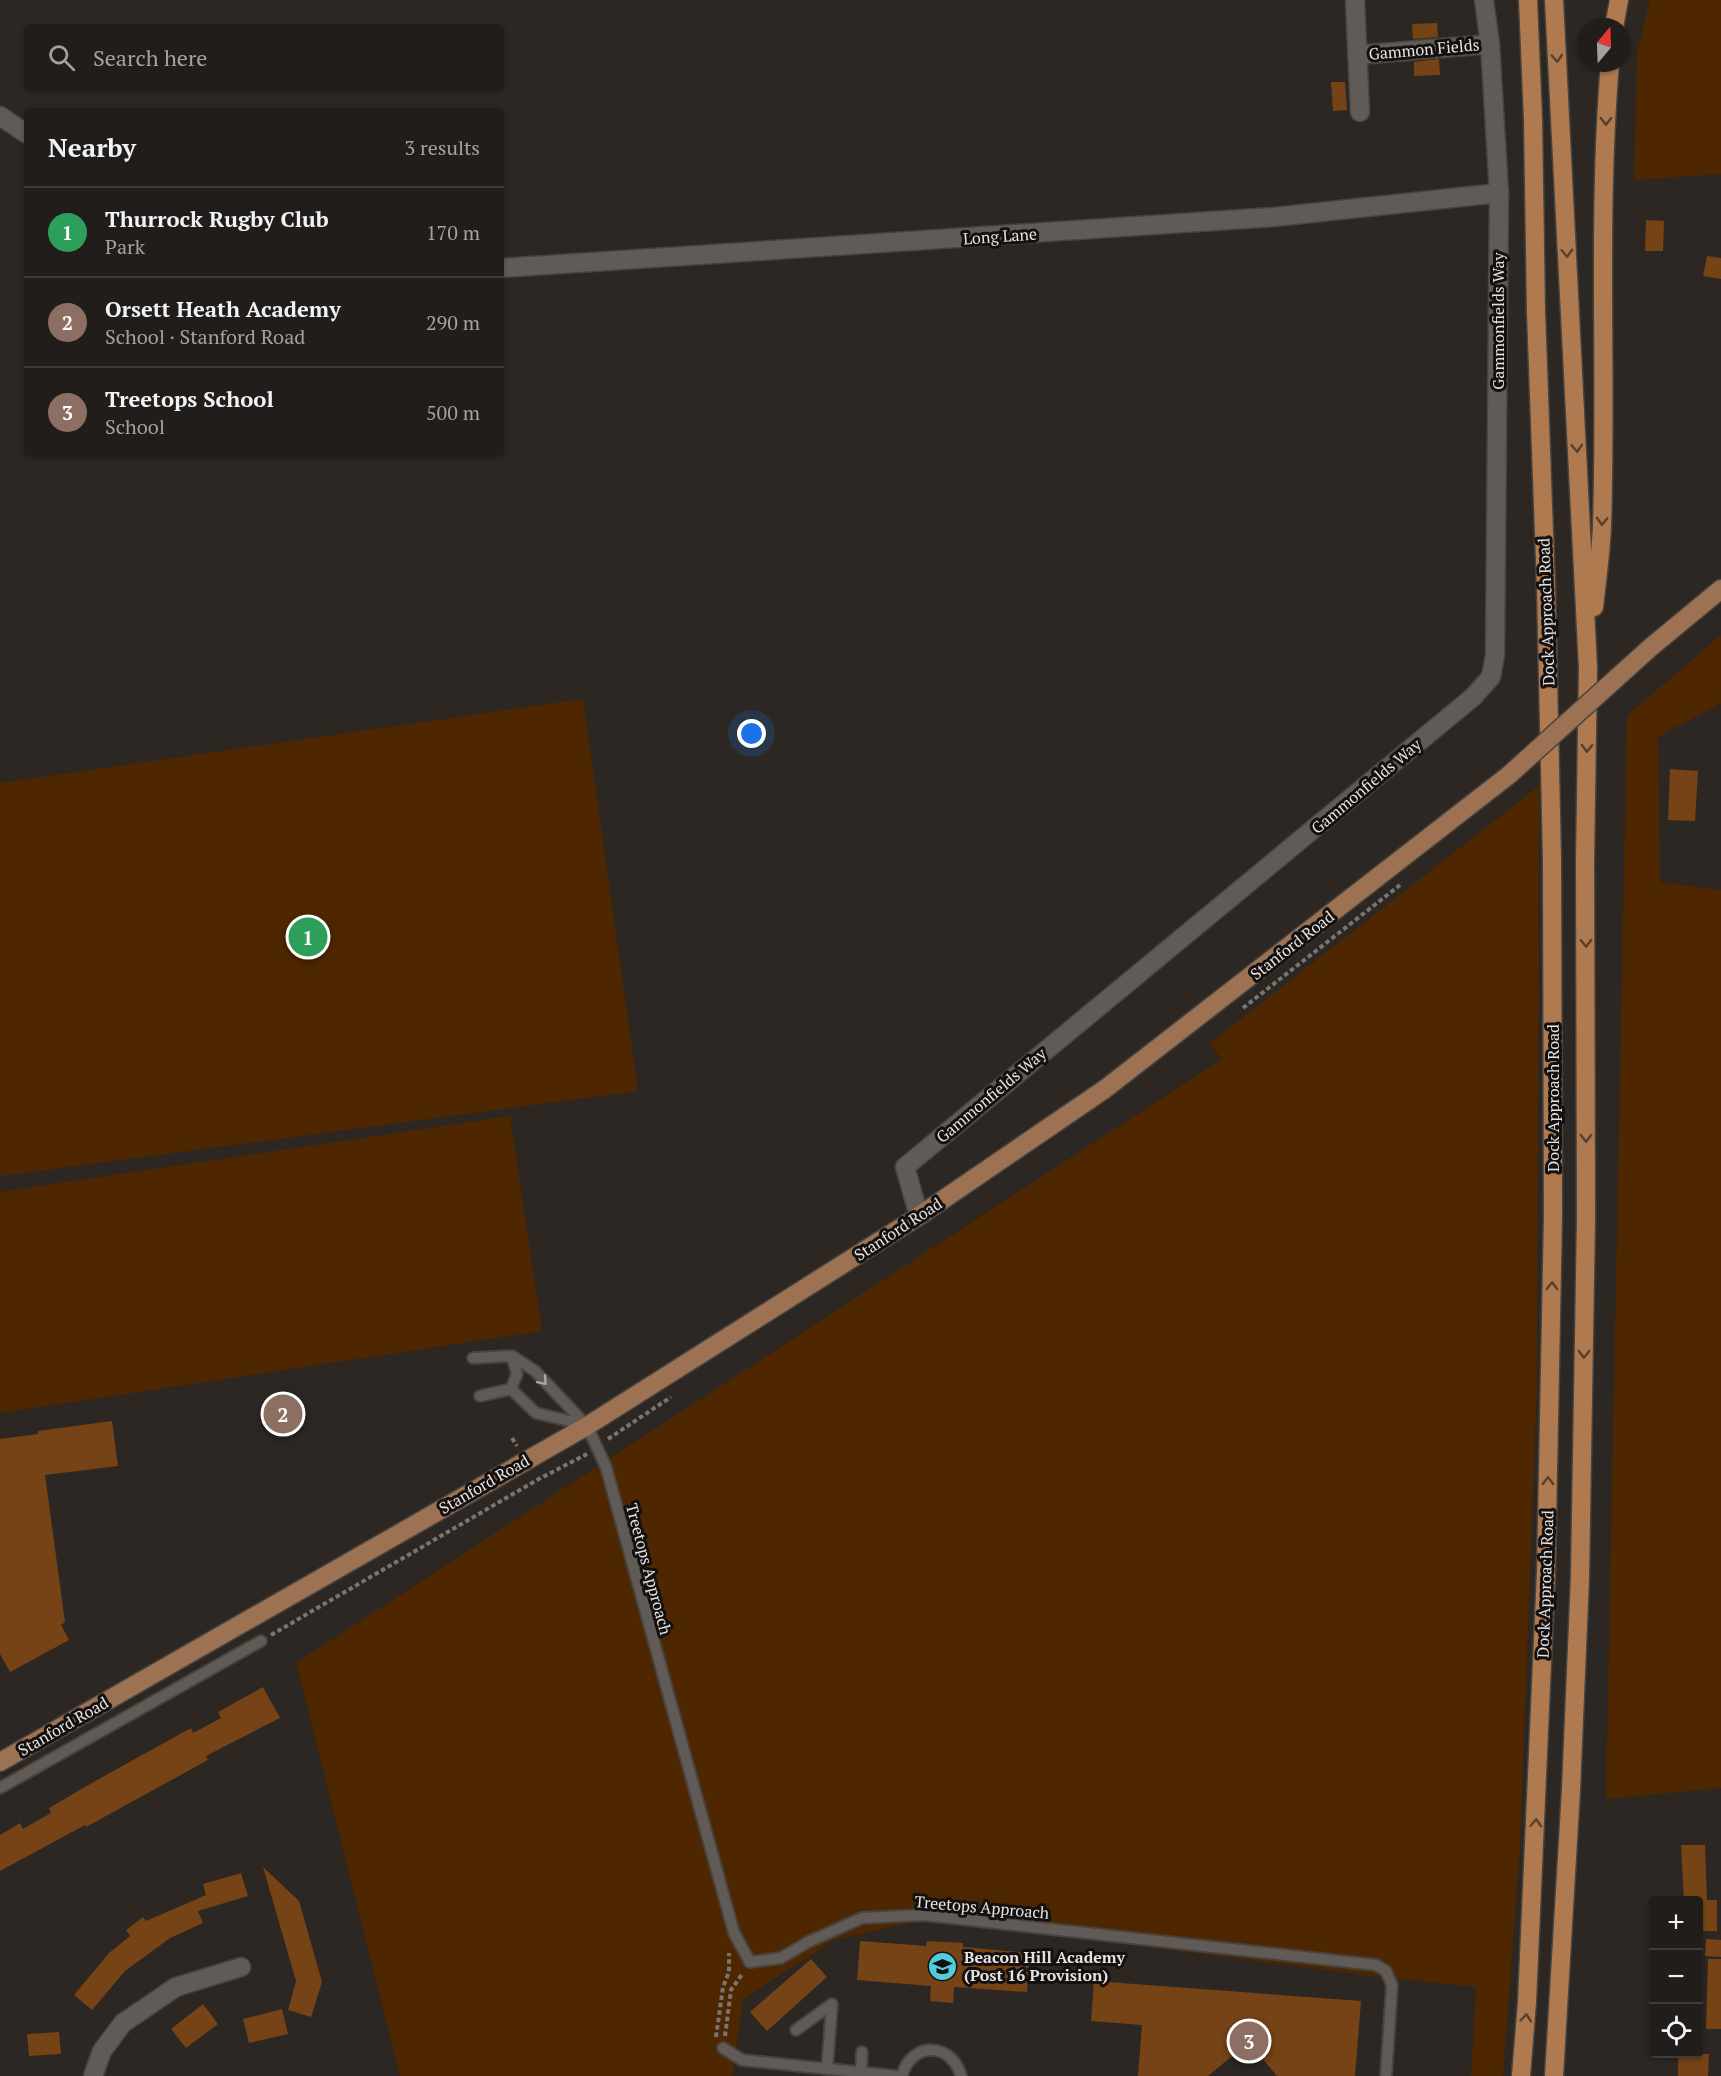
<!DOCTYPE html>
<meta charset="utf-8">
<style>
:root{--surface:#211d1a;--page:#292623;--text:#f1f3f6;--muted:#a2a2a2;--line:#3e3b39;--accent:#8c9099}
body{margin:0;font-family:"PT Serif",serif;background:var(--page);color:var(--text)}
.controls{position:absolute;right:18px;bottom:18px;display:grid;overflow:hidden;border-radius:6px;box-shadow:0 2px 4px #0004}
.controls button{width:54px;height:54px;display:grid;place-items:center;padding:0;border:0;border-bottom:2px solid var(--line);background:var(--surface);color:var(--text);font:30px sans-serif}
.compass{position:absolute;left:1577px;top:18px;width:54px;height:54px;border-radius:50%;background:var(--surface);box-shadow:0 2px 4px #0004;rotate:19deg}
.you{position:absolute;left:752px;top:734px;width:21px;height:21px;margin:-15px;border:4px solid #fff;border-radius:50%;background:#1a73e8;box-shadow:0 0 0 9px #1a73e833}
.badge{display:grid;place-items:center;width:39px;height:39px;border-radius:50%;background:var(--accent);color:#fff;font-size:20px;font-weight:700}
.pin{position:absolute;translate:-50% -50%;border:3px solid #fff;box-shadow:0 2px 6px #0006}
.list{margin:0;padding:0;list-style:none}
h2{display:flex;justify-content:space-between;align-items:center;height:78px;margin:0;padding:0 24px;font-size:26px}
h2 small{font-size:20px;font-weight:400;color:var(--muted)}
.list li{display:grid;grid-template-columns:39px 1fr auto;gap:18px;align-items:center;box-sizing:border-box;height:90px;padding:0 24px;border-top:2px solid var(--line)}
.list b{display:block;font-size:22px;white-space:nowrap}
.list p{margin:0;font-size:20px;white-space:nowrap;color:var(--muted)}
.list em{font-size:20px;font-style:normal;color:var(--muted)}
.icon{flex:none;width:33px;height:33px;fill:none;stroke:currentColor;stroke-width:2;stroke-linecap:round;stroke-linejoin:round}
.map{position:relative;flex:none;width:1721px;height:2076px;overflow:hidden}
.search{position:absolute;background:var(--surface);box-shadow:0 2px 4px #0004;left:24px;top:24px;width:480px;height:66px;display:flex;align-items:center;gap:15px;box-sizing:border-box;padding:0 21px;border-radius:6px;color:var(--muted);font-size:22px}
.panel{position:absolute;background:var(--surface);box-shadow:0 2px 4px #0004;left:24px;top:108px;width:480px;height:348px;border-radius:6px}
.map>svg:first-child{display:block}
</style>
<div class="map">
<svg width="1721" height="2076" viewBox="0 0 1721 2076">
<rect width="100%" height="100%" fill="#2c2723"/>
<g fill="#4e2701">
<polygon points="1650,0 1721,0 1721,174 1634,180 1637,53"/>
<polygon points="1721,635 1721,703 1658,737 1660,882 1721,890 1721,1788 1606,1799 1627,716"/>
<polygon points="583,699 638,1091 0,1176 0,783"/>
<polygon points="1539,786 1537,1384 1520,1845 1503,2076 1471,2076 1476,1987 1382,1977 927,1919 834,1940 743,1999 732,2076 400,2076 296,1663 1222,1059 1209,1044"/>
<polygon points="510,1116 542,1331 0,1413 0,1192"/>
</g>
<g fill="#754316">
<polygon points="1437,23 1438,37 1413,39 1412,24"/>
<polygon points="1439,59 1440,75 1414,76 1414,62"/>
<polygon points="1331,82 1345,82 1347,110 1333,111"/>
<polygon points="1646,220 1664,221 1663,251 1645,251"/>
<polygon points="1707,256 1721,258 1721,279 1703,276"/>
<polygon points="1670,769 1698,771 1695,821 1668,820"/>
<polygon points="112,1421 118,1466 45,1475 65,1622 61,1625 69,1640 10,1672 0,1654 0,1439 38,1434 38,1431"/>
<polygon points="263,1687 280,1718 206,1756 208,1760 86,1827 85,1825 0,1871 0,1835 20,1823 23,1829 51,1813 49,1808 97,1780 191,1728 193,1733 221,1718 218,1712"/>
<polygon points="1681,1845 1705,1845 1707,1900 1717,1900 1717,1931 1698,1931 1698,1900 1684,1900"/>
<polygon points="263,1867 299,1901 322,1982 311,2017 288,2010 296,1981"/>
<polygon points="241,1873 248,1896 198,1911 203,1923 170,1938 125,1971 92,2010 74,1995 109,1953 130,1936 126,1930 143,1917 146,1921 206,1895 203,1884"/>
<polygon points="1706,1939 1721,1940 1721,1957 1705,1956"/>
<polygon points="860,1941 926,1946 927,1941 963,1943 963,1947 1030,1953 1027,1992 954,1987 953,2003 930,2001 931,1986 857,1980"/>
<polygon points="811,1959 827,1977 767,2031 750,2012"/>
<polygon points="1708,1959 1721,1959 1721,2029 1706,2029"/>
<polygon points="1094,1981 1361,2001 1355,2076 1277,2076 1261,2057 1231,2057 1208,2076 1138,2076 1142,2025 1091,2021"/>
<polygon points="203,2004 218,2024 186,2048 171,2029"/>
<polygon points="282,2009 288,2034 249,2043 243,2019"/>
<polygon points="59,2032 61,2054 29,2056 27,2034"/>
<polygon points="1678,2054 1709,2054 1708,2076 1678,2076"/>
</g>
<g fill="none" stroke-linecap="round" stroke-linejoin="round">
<defs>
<g id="service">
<polyline points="473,1358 512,1356 535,1371 587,1426 606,1467 734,1933 750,1962 781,1958 808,1942 862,1918 924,1915 1376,1965 1386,1971 1392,1985 1386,2076"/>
<polyline points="511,1389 517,1374 512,1356"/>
<polyline points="480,1396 511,1389 536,1413 586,1425"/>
<polyline points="0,1788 261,1641"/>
<polyline points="796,2030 832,2004 827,2069"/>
<polyline points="723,2048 742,2060 896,2076"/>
<polyline points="861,2072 862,2052"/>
<path d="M902,2076C911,2041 952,2042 961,2076"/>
</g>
<g id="minor">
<polyline points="1355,0 1360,112"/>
<polyline points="1357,55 1490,44"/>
<polyline points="0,116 27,134"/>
<polyline points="501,268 1274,217 1499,193"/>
<polyline points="919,1216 905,1167 1473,697 1491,677 1495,655 1499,193 1490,44 1484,0"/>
<polyline points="93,2076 102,2051 123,2023 176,1987 241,1967"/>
</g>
<g id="primary">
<polyline points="1651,647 1721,589"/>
<polyline points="0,1762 587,1426 919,1216 1105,1089 1509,775"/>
</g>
<g id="trunk">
<polyline points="1554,0 1588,668 1585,861 1586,1218 1580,1577 1571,1790 1554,2076"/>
<polyline points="1614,27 1619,0"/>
<path d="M1594,607C1597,580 1601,552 1602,525C1607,371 1597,216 1610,63"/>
<polyline points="1521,2076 1527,2002 1546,1572 1553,1216 1552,859 1546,588 1536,312 1533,119 1528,0"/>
</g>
</defs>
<use href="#service" stroke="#47433f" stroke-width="14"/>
<use href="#minor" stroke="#47433f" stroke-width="21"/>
<use href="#primary" stroke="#47433f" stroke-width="21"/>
<use href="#trunk" stroke="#47433f" stroke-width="21"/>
<g stroke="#797572" stroke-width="4" stroke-dasharray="4.5 3" stroke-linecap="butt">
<polyline points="1243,1008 1400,885"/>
<polyline points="512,1438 517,1446"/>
<polyline points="608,1439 671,1397"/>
<polyline points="271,1635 537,1480 587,1454"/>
<polyline points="725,2036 731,1990 743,1973"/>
<polyline points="716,2037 723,1987 729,1972 729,1953"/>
</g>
<use href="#service" stroke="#615b57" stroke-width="10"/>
<use href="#minor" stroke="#615b57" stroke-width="18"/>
<use href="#primary" stroke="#9c7252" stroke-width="18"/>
<use href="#trunk" stroke="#b07a50" stroke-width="18"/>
<defs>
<polyline id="primary-bridge" points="1509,775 1651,647"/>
</defs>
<use href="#primary-bridge" stroke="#47433f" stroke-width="21" stroke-linecap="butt"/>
<use href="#primary-bridge" stroke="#9c7252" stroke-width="18"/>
</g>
<defs><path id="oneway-chevron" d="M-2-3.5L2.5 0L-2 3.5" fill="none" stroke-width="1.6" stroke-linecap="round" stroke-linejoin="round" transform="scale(1.5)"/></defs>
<g stroke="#5a402c">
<use href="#oneway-chevron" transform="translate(1557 58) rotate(87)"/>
<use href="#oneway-chevron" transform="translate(1606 121) rotate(91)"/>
<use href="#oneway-chevron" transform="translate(1567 253) rotate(87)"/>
<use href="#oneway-chevron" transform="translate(1577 448) rotate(87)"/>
<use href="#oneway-chevron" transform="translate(1602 521) rotate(92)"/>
<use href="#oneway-chevron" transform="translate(1587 748) rotate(91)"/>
<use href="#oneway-chevron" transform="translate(1586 943) rotate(90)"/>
<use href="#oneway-chevron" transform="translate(1586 1138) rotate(90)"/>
<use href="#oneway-chevron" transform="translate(1552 1286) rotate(-89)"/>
<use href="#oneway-chevron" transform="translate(1584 1354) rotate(91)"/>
<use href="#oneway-chevron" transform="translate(1548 1481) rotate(-89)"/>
<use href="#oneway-chevron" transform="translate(1536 1823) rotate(-87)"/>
<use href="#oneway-chevron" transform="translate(1526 2018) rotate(-85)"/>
</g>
<use stroke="#aaa6a2" href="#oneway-chevron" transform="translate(543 1381) rotate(49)"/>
<defs>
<symbol id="school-disc" viewBox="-11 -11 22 22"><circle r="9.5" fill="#53cbdb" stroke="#13100f"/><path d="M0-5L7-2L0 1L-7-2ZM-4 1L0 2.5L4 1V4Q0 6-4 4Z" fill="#111"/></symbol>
</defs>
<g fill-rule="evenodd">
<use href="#school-disc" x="926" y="1950" width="33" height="33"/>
</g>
<g text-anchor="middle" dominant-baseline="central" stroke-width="6" stroke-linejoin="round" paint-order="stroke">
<g font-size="16" fill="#e6e3e0" stroke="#13100f">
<text transform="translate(1424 49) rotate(-5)">Gammon Fields</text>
<text transform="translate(1000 236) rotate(-4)">Long Lane</text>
<text transform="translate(1498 321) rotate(-90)">Gammonfields Way</text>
<text transform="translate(1546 612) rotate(-92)">Dock Approach Road</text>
<text transform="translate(1366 786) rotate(-40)">Gammonfields Way</text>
<text transform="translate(1292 945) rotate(-38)">Stanford Road</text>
<text transform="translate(991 1095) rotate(-40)">Gammonfields Way</text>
<text transform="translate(1553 1098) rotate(-90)">Dock Approach Road</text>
<text transform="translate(898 1229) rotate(-33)">Stanford Road</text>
<text transform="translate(484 1484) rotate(-30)">Stanford Road</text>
<text transform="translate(649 1569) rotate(75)">Treetops Approach</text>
<text transform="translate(1545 1584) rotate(-88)">Dock Approach Road</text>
<text transform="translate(63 1726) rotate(-30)">Stanford Road</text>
<text transform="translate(982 1907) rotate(5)">Treetops Approach</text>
</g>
<g font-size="16" font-weight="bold" fill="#e6e3e0" stroke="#13100f" text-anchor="start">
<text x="964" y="1957">Beacon Hill Academy<tspan x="964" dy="18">(Post 16 Provision)</tspan></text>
</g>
</g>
</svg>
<div class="controls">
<button>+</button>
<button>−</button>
<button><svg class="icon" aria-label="locate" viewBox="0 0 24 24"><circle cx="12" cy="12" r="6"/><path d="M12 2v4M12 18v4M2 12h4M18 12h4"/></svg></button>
</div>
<svg class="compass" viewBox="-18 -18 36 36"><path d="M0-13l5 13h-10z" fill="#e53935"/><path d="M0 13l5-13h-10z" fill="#a2a2a2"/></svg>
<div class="you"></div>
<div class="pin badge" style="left:308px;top:937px;background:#2e9e5b">1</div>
<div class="pin badge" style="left:283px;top:1414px;background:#8d6e63">2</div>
<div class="pin badge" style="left:1249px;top:2041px;background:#8d6e63">3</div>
<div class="search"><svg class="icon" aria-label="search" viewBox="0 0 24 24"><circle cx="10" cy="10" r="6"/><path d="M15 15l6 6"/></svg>Search here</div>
<section class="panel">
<h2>Nearby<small>3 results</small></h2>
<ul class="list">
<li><span class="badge" style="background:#2e9e5b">1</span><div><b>Thurrock Rugby Club</b><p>Park</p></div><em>170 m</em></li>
<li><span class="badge" style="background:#8d6e63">2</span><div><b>Orsett Heath Academy</b><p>School · Stanford Road</p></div><em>290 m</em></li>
<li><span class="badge" style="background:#8d6e63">3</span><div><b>Treetops School</b><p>School</p></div><em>500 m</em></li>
</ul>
</section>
</div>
